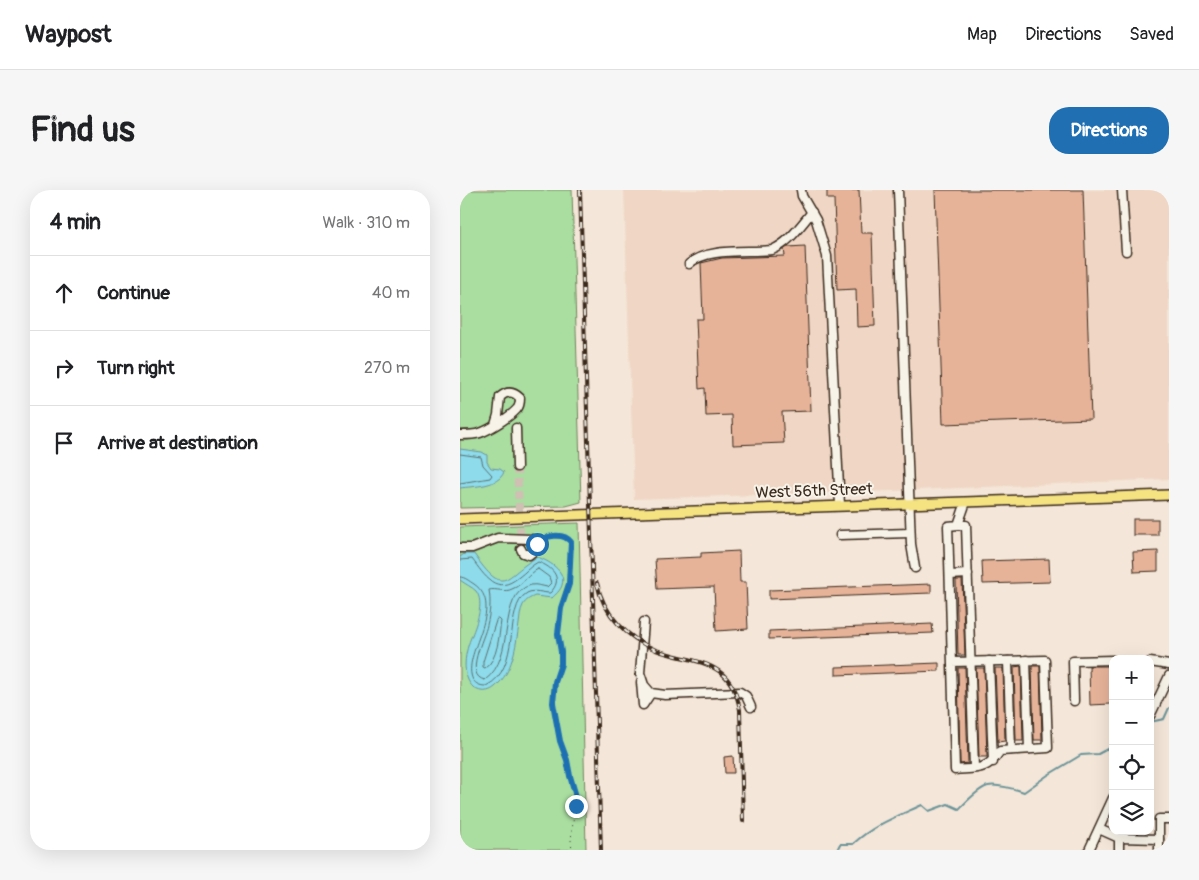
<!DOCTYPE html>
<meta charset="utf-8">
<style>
:root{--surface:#fff;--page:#f6f6f6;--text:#202124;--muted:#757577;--line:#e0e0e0;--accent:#1f6fb2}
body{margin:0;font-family:Pangolin,sans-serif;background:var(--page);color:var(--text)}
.controls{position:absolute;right:15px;bottom:15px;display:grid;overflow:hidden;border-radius:10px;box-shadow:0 5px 20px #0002}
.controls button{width:45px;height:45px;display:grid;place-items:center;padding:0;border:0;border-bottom:1px solid var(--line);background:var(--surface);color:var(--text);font:25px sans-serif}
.stop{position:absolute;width:15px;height:15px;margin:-11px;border:4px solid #1f6fb2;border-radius:50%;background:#fff}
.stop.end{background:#1f6fb2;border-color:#fff;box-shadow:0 1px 5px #0008}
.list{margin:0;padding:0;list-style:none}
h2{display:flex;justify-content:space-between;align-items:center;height:65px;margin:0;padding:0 20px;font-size:21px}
h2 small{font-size:16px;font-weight:400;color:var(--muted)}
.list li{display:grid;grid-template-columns:32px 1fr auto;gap:15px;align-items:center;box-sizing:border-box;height:75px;padding:0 20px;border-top:1px solid var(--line)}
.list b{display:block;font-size:19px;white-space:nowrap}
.list em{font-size:16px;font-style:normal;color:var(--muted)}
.icon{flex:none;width:28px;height:28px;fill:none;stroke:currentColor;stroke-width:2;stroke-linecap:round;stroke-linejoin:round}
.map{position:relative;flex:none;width:709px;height:660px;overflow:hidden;border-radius:20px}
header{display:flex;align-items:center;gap:30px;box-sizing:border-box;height:70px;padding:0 25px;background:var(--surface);border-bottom:1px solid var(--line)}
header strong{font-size:24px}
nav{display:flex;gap:28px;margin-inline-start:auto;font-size:18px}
.intro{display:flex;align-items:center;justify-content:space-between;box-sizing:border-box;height:120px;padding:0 30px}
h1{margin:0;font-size:35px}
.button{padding:12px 22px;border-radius:20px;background:var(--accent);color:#fff;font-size:18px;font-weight:700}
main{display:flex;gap:30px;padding:0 30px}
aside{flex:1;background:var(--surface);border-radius:20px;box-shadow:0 5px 20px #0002}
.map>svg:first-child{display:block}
</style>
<header>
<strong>Waypost</strong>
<nav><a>Map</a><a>Directions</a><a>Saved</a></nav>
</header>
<div class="intro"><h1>Find us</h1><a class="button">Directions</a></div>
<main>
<aside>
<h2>4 min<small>Walk · 310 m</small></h2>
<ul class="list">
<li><svg class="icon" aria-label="ahead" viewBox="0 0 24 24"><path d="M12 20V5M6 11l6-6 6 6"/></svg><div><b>Continue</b></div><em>40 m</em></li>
<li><svg class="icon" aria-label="right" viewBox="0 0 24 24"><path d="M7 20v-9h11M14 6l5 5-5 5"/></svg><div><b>Turn right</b></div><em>270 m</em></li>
<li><svg class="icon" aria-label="arrive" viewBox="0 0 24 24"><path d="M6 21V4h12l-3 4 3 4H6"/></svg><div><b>Arrive at destination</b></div></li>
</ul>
</aside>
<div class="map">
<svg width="709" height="660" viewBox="0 0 709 660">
<rect width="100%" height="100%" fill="#f4e6d8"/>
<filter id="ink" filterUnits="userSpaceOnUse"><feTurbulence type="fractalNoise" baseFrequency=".02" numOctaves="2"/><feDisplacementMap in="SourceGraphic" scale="10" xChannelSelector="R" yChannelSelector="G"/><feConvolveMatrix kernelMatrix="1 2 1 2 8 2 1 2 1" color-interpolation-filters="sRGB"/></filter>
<g filter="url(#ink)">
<polygon fill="#f0d7c5" points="164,0 709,0 709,289 433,301 174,309"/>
<g fill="#a9dea0" stroke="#72845f">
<polygon points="0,0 112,0 121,312 106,316 0,318"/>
<polygon points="119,333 126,660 10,660 0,657 0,337"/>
</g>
<g fill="#8ddbeb" stroke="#6c9499">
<path d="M0,259L22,262L27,265V272L31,278L40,279L44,282C38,297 14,296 0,298Z"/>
<path d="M4,364H14C45,409 44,386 77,367C87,370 107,381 102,395C101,400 95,405 92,408L75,406C70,408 66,410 63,415C60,421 60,427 59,434C56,456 53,482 35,497C29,502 21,503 14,498C0,486 5,461 12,445C16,434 25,413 16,401C12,397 5,394 0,390V367Z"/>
</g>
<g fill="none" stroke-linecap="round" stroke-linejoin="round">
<g stroke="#5c7170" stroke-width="1">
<polyline points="0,264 21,267 23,275 32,285 30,288 0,293"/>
<path d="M0,370L12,369C25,386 36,406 59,387C66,382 70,376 78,372C93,377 104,389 90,403C82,403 75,399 67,403C43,417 62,479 26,496C20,496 16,494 13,490C0,465 47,417 14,394C9,391 5,387 0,387"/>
<path d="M78,379L89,387L91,393L87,397C82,396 76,394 71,395C36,404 57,467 25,490C3,486 25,447 27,435C30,423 31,412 29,400C36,398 45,403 52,399C63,395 68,384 78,379Z"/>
<path d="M37,429H39L41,431C39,445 38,470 25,478L23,477V472Z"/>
</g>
<g stroke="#6c9499" stroke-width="2">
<polyline points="690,532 704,529 709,518"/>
<path d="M377,660L380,654H393C413,635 438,626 462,615L469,621L488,614L499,619C506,612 519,598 528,596C536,594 555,599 564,602L588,585L621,565L638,564L653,556"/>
</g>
</g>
<g fill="#e6b399" stroke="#3b2a1e">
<polygon points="367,0 399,0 401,43 412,43 415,136 397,137 396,99 377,100 374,9 367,9"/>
<polygon points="475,0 623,0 631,229 483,234"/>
<polygon points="345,56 351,221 322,222 324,253 273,255 272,225 246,226 245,198 239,199 236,129 243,129 241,73 262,68 325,66 324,59 328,57"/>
<rect x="673" y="329" width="25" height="16"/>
<polygon points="279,361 280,392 286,392 288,439 256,441 254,397 197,399 195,369 241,367 241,363"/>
<polygon points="698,361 698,381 674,382 673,362"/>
<polygon points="589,369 590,392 523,394 522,371"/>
<polygon points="496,390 502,390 505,465 498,465"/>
<polygon points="471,394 471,403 309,409 309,400"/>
<polygon points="472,434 473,443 309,449 309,441"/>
<polygon points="479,473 479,481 376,485 376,477"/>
<polygon points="561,476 563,551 556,551 554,477"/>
<polygon points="572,476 580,476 582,550 574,550"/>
<polygon points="629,476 651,476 651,485 653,485 651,514 630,515"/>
<polygon points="498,478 505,478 508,573 500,574"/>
<polygon points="516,478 524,478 527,567 519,567"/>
<polygon points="535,478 543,478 545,551 538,552"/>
<polygon points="273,566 274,583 265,583 264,567"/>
</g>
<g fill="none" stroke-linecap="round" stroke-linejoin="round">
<polyline stroke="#cfc0b3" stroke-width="8" stroke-dasharray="8 4" stroke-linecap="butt" points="57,277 61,359"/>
<defs>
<g id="minor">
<polyline points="341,0 342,6 356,30 367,66 380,315"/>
<polyline points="438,0 451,354 455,378"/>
<polyline points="662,0 666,61"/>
<path d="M229,74C247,57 288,63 312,60C329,53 340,36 352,22"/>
<polyline points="56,238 57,277"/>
<path d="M0,245C6,245 14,245 20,243C29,240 50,227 57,219C60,216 60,212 60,208C53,201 47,201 40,207L38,225L35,235"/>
<polyline points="498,335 506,335 514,578"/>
<polyline points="380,345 450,343"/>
<polyline points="0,358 12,358 38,348 71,349 77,355 75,360 69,365 63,363 61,359"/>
<polyline points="490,385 508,384"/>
<polyline points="184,432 180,483 184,495 191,503 205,505 280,502 286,506 291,517"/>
<polyline points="566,470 569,559"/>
<polyline points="529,471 533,572"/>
<polyline points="548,471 551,560"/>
<path d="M492,472L585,470L588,558L540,561C527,581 517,578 495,580C493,498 491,417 488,336L498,335L506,312"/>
<polyline points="690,472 709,475"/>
<polyline points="181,492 183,515 191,503"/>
<polyline points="614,511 613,471 653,470"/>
<polyline points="690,526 709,486"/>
<polyline points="639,639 659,648 659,660"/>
<polyline points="664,641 659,648 699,649"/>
<polyline points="629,660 653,608"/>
<polyline points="699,660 699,629 709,629"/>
</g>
<polyline id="major" points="0,329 709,305"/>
</defs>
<use href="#minor" stroke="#3b2a1e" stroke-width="11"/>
<use href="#major" stroke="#3b2a1e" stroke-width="12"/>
<polyline stroke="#3b2a1e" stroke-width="1" stroke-dasharray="1 4" stroke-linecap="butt" points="82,349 103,346 111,352 109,394 101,418 98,444 101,462 101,474 93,508 100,551 107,570 110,586 115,603 115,615 111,650 112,660"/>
<use href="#minor" stroke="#f7f3e8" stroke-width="8"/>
<use href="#major" stroke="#f5e382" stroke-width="9"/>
<defs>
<g id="rail">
<polyline points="120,0 141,660"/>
<path d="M137,393C143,424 167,448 196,460C234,474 271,467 280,520L283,631"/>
</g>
</defs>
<use href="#rail" stroke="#3b2a1e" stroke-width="4"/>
<use href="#rail" stroke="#f7f3e8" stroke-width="2" stroke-dasharray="5.5" stroke-linecap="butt"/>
</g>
</g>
<g fill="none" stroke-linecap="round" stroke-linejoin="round" filter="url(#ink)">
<path stroke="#1f6fb2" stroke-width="6" d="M77,354C85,345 103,342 111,352L109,394L101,418L98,444L101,462V474L95,492L93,513L100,551L107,570L110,586L115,603L116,616"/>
</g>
<g text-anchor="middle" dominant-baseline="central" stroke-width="4" stroke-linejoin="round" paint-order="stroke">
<g font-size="16" fill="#3b2a1e" stroke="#f7f3e8">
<text transform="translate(354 301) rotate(-2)">West 56th Street</text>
</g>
</g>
</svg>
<div class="controls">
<button>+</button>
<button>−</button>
<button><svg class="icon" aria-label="locate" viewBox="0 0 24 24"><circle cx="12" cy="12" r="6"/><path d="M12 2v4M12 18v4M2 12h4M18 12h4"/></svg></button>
<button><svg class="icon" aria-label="layers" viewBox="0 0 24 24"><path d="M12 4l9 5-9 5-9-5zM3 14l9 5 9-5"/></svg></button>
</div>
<div class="stop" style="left:77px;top:354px"></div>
<div class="stop end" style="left:116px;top:616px"></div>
</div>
</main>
